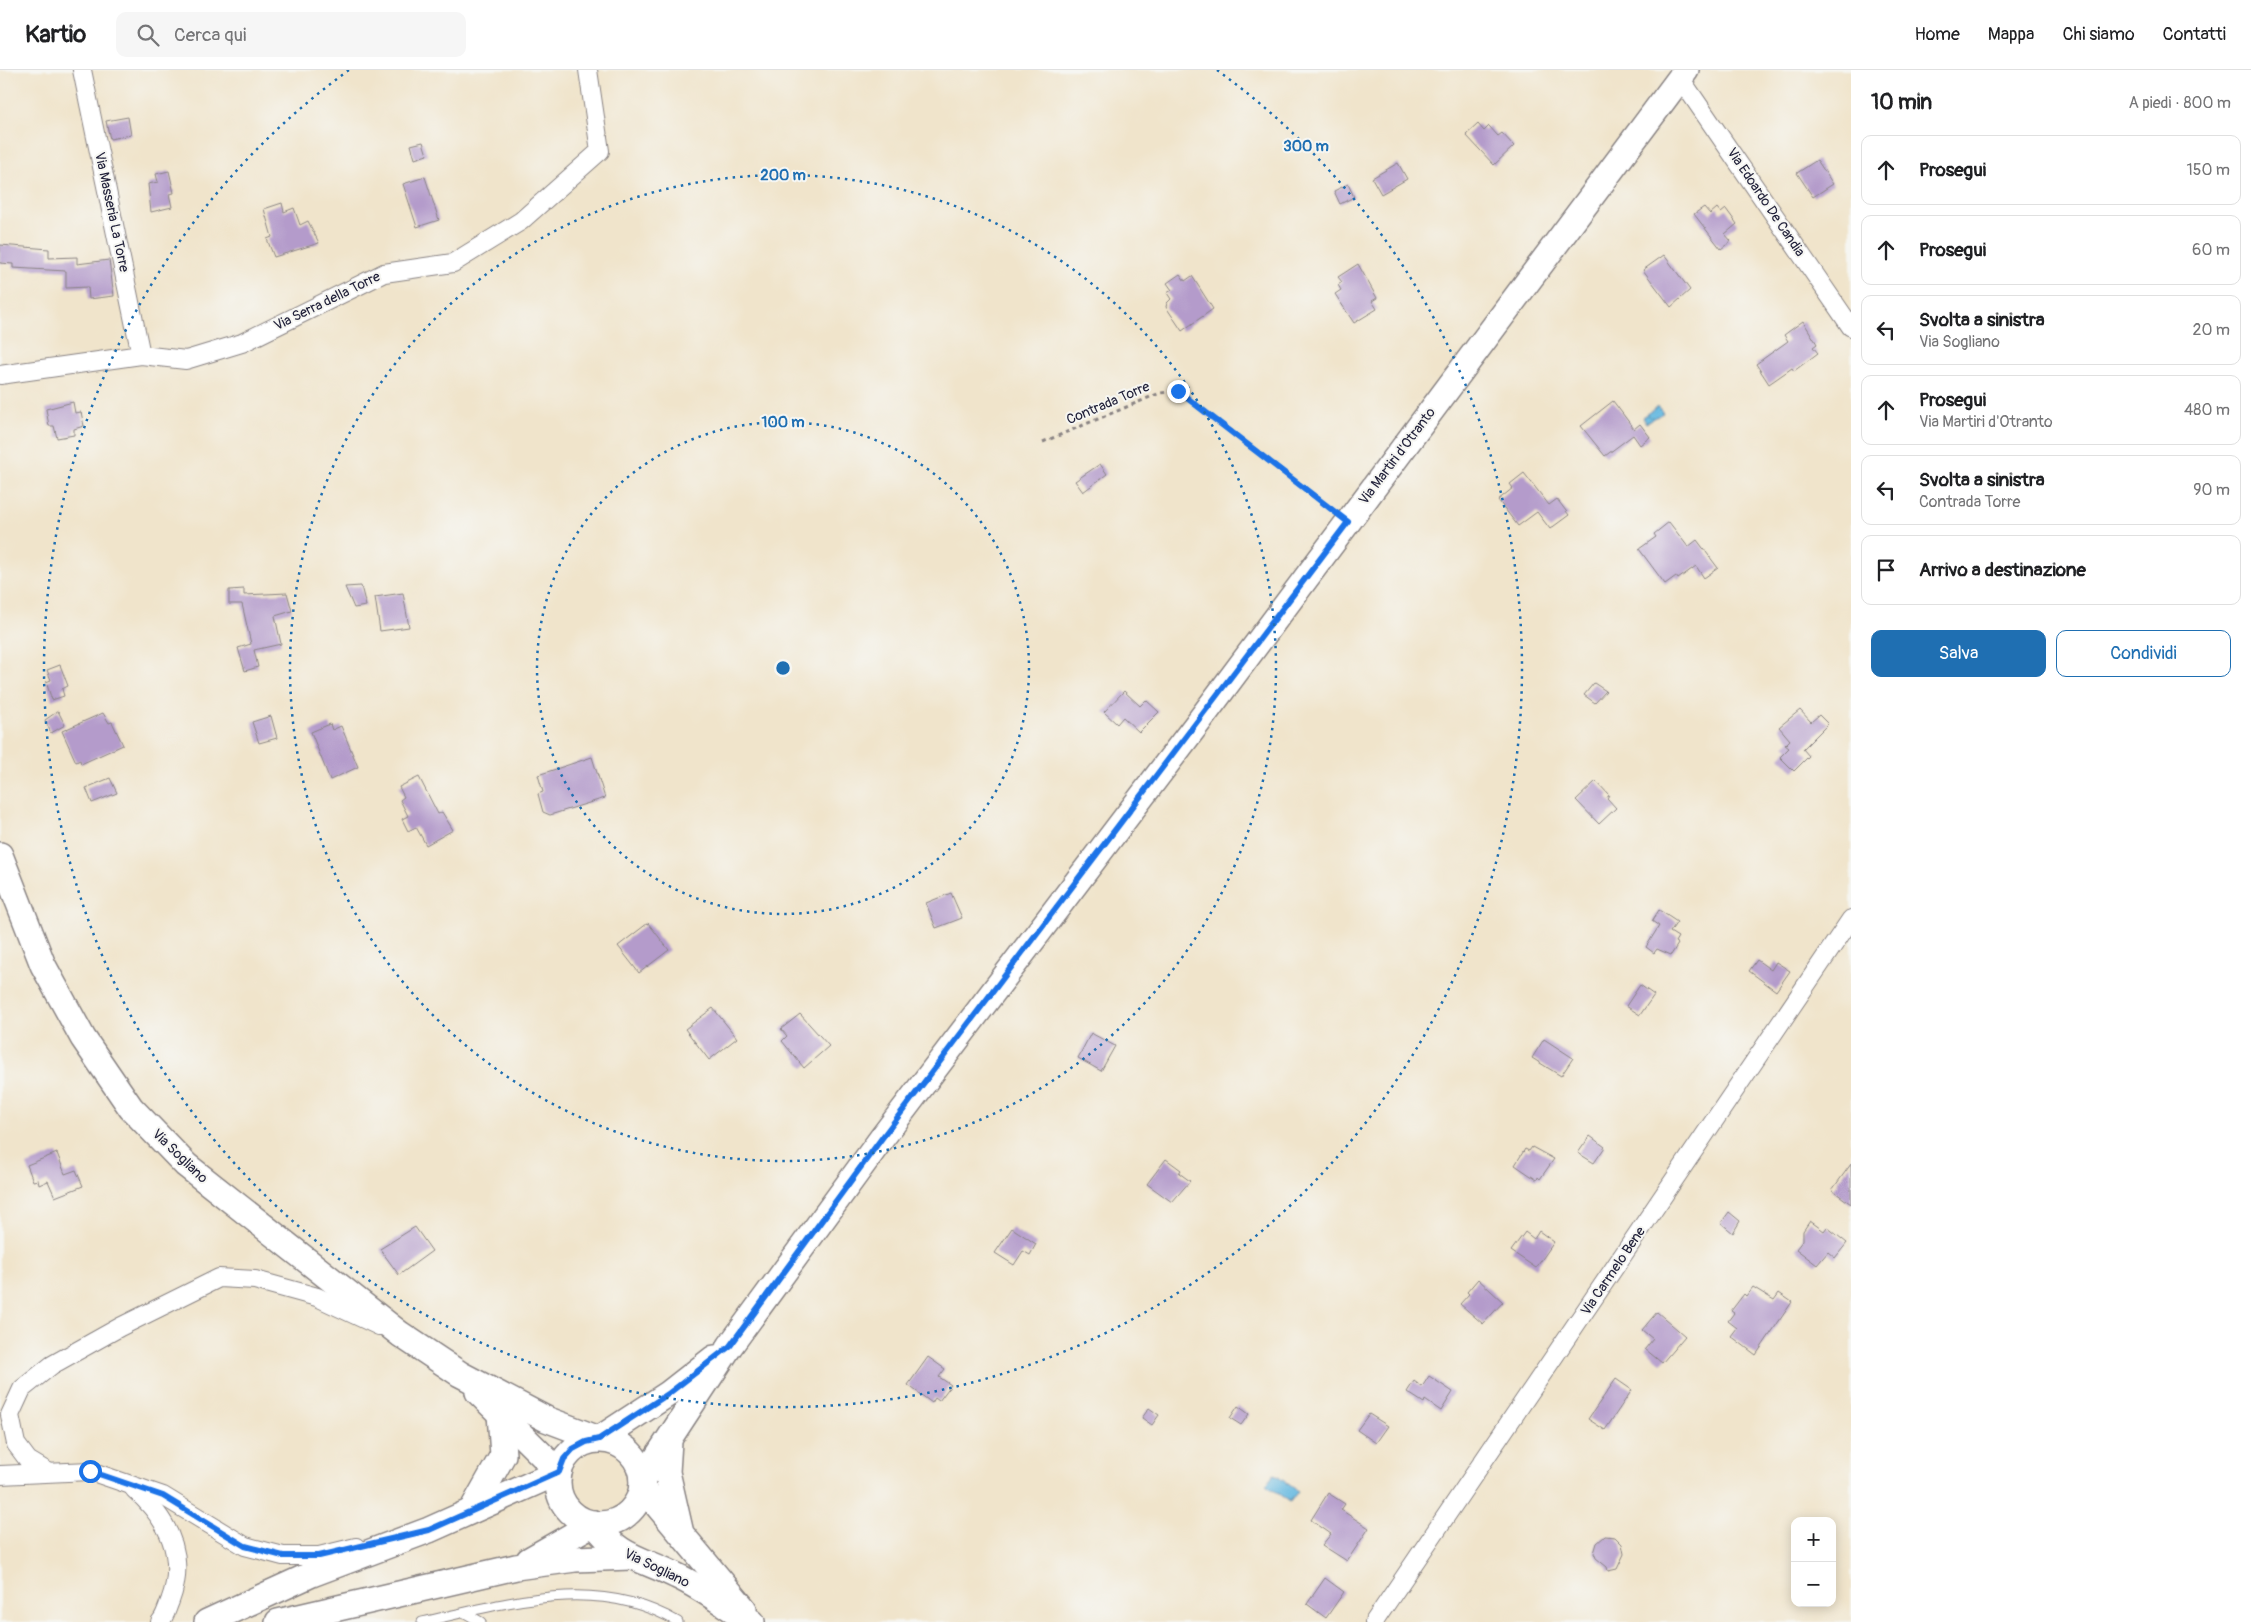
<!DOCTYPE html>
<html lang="it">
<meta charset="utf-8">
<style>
:root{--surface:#fff;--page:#f6f6f6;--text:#202124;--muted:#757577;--line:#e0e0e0;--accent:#1f6fb2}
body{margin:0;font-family:Pangolin,sans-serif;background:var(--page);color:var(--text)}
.controls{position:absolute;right:15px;bottom:15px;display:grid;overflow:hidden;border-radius:10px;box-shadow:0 2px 12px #0003}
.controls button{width:45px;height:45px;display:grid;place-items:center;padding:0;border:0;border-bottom:1px solid var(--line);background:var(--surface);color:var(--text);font:25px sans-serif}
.stop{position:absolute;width:15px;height:15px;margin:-11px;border:4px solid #1a73e8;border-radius:50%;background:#fff}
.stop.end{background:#1a73e8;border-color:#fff;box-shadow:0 1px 5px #0008}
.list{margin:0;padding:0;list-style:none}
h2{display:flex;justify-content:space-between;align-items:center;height:65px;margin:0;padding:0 20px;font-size:21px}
h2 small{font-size:16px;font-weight:400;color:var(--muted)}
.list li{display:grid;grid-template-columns:32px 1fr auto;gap:15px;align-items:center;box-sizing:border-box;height:70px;margin:0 10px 10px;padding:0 10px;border:1px solid var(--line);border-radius:10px}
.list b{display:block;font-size:19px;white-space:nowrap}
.list p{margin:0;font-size:16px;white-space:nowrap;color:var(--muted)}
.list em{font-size:16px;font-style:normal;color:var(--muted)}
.actions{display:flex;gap:10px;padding:15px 20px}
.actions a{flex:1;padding:11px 0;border:1px solid var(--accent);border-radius:10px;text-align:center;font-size:18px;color:var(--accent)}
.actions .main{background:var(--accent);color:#fff}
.icon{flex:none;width:28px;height:28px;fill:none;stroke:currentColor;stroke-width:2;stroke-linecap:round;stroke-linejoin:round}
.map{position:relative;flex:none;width:1851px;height:1552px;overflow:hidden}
header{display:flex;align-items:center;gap:30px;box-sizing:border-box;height:70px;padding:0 25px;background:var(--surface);border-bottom:1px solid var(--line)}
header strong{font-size:24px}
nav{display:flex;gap:28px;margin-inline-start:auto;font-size:18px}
.search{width:350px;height:45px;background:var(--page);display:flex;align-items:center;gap:12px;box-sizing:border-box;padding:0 18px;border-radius:10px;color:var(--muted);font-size:19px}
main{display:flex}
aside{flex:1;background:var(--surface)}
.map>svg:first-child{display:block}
</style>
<header>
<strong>Kartio</strong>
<div class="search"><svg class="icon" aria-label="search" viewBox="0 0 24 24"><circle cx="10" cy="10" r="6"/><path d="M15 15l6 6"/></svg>Cerca qui</div>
<nav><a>Home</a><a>Mappa</a><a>Chi siamo</a><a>Contatti</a></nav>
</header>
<main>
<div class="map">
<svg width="1851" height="1552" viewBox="0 0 1851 1552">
<defs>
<pattern id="water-ripples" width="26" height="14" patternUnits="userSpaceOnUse" patternTransform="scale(1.25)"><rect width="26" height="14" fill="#63b8e0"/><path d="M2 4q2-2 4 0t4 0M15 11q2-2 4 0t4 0" fill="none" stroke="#5195b7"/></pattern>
</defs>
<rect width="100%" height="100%" fill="#f6f6f2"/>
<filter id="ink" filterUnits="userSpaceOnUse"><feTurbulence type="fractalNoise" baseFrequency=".02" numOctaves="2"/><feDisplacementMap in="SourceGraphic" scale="10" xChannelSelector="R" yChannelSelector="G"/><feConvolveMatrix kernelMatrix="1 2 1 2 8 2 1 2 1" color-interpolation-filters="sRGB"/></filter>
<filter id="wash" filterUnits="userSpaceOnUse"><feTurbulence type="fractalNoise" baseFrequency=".0096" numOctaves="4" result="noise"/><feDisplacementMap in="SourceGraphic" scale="20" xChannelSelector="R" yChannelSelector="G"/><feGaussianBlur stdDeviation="1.12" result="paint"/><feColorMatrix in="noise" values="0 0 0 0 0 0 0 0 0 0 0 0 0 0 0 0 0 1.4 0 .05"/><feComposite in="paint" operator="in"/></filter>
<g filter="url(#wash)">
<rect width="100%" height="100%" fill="#f0e4cb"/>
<g fill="url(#water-ripples)" stroke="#426d8e">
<polygon points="1658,336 1663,343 1646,353 1642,347"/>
<polygon points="1274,1404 1298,1421 1290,1432 1266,1415"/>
</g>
<g id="blocks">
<g fill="#b49bcb">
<polygon points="128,47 131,65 110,69 106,51"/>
<polygon points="1478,54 1484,61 1489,56 1498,66 1502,63 1514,76 1494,95 1466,65"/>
<polygon points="423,72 427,85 415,89 411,75"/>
<polygon points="1817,90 1833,114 1813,127 1797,103"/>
<polygon points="1398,93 1407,109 1381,124 1372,108"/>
<polygon points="169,101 174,123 169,124 172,137 151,142 148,114 158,112 156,104"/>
<polygon points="425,107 439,150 417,157 403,114"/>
<polygon points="1348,114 1354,127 1340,134 1334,121"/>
<polygon points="282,133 284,142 294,138 300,155 308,151 319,173 274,187 267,169 272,167 264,139"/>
<polygon points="1704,137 1710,144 1717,138 1721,143 1726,139 1737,154 1725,164 1731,171 1721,179 1694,144"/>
<polygon points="0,175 49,179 49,188 77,187 77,194 109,190 114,226 89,229 88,217 66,218 66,201 13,198 13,194 0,193"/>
<polygon points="1664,185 1690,220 1671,237 1643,200"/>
<polygon points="1358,194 1377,228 1372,231 1377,239 1354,253 1335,224 1341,220 1338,215 1342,212 1338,207"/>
<polygon points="1180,204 1185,211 1192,206 1213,239 1182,261 1166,237 1167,233 1171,229 1167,223 1172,220 1167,213"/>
<polygon points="1803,251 1817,274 1813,277 1818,283 1794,301 1792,298 1769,314 1756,294 1788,271 1784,265"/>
<polygon points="1613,331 1634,359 1640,354 1650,367 1640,375 1633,365 1605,386 1581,356"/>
<polygon points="73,332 75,343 81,342 84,356 74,359 74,365 57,368 54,356 49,356 46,339"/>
<polygon points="1100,394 1107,404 1083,422 1075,411"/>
<polygon points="1524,403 1549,435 1557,429 1569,445 1550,459 1537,442 1518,456 1498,430 1513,418 1510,414"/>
<polygon points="1669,452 1688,477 1697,470 1718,498 1704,508 1696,496 1678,509 1676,506 1665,514 1639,479 1656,467 1654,464"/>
<polygon points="361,516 366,536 354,538 345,517"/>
<polygon points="244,519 244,525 287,523 292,541 275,546 281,574 254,580 258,597 245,601 238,578 251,574 242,534 229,534 229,520"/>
<polygon points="403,523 409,557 380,561 375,527"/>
<polygon points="60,595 68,616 62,619 64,626 52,630 46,612 51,610 47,600"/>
<polygon points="1594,613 1606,621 1595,633 1584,625"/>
<polygon points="1124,621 1140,636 1146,630 1159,642 1139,662 1123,647 1117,654 1104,642"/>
<polygon points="1800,640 1811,652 1819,645 1828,654 1803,679 1809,686 1794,701 1780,687 1789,678 1785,675 1790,670 1779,657"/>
<polygon points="58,641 65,655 51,663 45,650"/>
<polygon points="103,643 109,653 112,652 123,675 81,694 80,690 76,692 62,661"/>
<polygon points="271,646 277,668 259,673 252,652"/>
<polygon points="330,654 332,660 341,656 358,697 330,710 311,662"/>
<polygon points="592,687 605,728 550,745 543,742 538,724 543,722 538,705"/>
<polygon points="419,707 438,744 442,742 453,760 426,775 416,757 408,761 402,749 408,746 400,730 404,727 399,717"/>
<polygon points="110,708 117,723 92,733 86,718"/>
<polygon points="1596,711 1609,725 1607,728 1616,738 1599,754 1576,730"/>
<polygon points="951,823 962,848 936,858 926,833"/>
<polygon points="1659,840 1677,852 1670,862 1678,867 1675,872 1678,874 1671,885 1657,879 1654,883 1646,877 1659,856 1652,851"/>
<polygon points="648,853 669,880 639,903 618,876"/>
<polygon points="1757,890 1771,900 1776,892 1790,901 1776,921 1749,901"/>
<polygon points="1640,915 1654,925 1640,945 1626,936"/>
<polygon points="713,938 737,968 709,990 685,959"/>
<polygon points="800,944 829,976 804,998 782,971 787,966 781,959"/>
<polygon points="1091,963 1115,976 1101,1001 1078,988"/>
<polygon points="1544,969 1573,988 1561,1006 1532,988"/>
<polygon points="1590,1066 1605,1077 1594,1093 1578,1083"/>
<polygon points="1532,1077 1554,1089 1540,1109 1538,1107 1537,1110 1515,1095 1525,1079 1529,1081"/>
<polygon points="57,1083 65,1104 76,1100 83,1116 55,1127 48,1111 39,1115 38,1110 33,1111 27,1095"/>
<polygon points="1166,1089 1181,1100 1179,1103 1190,1111 1172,1132 1147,1114"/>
<polygon points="1851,1094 1851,1134 1832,1120"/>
<polygon points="1729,1142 1740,1151 1733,1163 1721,1153"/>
<polygon points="1810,1151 1824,1161 1827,1157 1847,1173 1835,1188 1828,1182 1817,1195 1796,1179 1803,1170 1803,1161"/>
<polygon points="415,1157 432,1181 399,1205 380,1179"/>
<polygon points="1012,1158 1036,1174 1030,1185 1023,1181 1014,1195 995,1183"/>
<polygon points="1539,1161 1554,1172 1536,1198 1511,1181 1525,1162 1534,1169"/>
<polygon points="1478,1209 1503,1232 1483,1254 1460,1234 1469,1224 1467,1222"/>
<polygon points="1753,1217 1774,1230 1779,1223 1792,1232 1756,1285 1731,1266 1737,1258 1728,1251 1734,1243 1731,1241 1744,1224 1746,1226"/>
<polygon points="1657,1242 1685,1266 1662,1293 1645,1279 1653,1269 1642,1260"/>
<polygon points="928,1287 945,1299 939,1307 951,1315 939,1331 935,1328 932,1333 908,1315"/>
<polygon points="1429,1306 1453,1322 1441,1341 1425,1330 1424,1333 1407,1322 1414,1311 1422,1317"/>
<polygon points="1616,1309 1632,1320 1605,1360 1588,1349"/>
<polygon points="1238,1336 1249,1344 1241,1355 1230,1348"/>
<polygon points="1149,1338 1159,1345 1152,1355 1142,1348"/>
<polygon points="1369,1344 1388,1356 1376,1373 1357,1360"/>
<polygon points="1328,1423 1345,1434 1341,1440 1369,1458 1347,1491 1322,1475 1331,1464 1311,1450"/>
<polygon points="1605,1466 1615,1467 1622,1474 1624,1484 1617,1499 1608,1501 1607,1497 1596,1488 1594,1483 1597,1473"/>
<polygon points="1325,1508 1344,1522 1326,1548 1307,1534"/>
</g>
</g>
</g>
<g filter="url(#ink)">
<use href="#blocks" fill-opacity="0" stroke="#898383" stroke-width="1"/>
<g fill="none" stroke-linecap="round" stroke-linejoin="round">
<defs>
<g id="lane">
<polyline points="465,1543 481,1552"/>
<path d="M422,1552C508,1533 596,1504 678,1552"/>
</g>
<g id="street">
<polyline points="82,0 141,285"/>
<polyline points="1680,8 1851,257"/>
<polyline points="0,305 141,285 186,290 242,273 384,203 453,193 521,151 600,81 588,0"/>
<polyline points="48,1402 28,1390 16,1374 10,1345 22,1319 52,1295 120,1257 219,1208 255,1210 317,1227 379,1256"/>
<polyline points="0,1405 90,1401 163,1426 245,1476 283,1486 319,1486 356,1477"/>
<path d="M134,1419C168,1449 187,1486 170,1531C167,1538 165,1547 160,1552"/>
<polyline points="1374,1552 1851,849"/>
</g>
<g id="secondary">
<polyline points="0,785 43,895 83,968 131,1038 186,1095 400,1264 460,1304 546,1349 599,1369 668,1324 714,1288"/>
<circle cx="600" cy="1412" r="42"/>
<polyline points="669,1371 667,1402 680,1459"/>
<polyline points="642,1410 730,1276 882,1068 1197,654 1686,0"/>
<polyline points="642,1417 744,1539"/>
<polyline points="472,1440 503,1385 500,1344"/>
<path d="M529,1490L594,1453C619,1488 641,1488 677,1506C703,1518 727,1537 752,1552"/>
<polyline points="207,1552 312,1504 429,1460 559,1402 478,1322"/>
<polyline points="278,1552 516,1497 575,1489 631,1487"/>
</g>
</defs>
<use href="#lane" stroke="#898383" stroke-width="11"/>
<use href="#street" stroke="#898383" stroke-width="20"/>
<use href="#secondary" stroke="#898383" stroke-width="28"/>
<polyline stroke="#898383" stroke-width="3" stroke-dasharray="4 4" stroke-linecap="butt" points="1043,372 1160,323 1178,321 1334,441"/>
<use href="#lane" stroke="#fff" stroke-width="9"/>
<use href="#street" stroke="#fff" stroke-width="18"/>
<use href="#secondary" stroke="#fff" stroke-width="25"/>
</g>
</g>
<g fill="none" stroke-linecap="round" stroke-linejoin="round" filter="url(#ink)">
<polyline stroke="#1a73e8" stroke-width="6" points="90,1401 163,1426 245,1476 283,1486 319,1486 429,1460 559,1402 564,1389 573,1379 586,1372 599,1369 668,1324 730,1276 882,1068 1348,452 1178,321"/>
</g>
<g fill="none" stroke="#1f6fb2" stroke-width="2.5" stroke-dasharray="2.5 5">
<circle cx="783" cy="598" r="246"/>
<circle cx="783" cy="598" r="493"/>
<path d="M1217 0A739 739 0 1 1 349 0"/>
</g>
<g text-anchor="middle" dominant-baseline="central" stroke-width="4" stroke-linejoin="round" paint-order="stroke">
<g font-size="14" fill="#22223b" stroke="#f6f6f2">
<text transform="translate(1766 132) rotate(56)">Via Edoardo De Candia</text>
<text transform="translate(112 142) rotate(78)">Via Masseria La Torre</text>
<text transform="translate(327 231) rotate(-26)">Via Serra della Torre</text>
<text transform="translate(1108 333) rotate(-23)">Contrada Torre</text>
<text transform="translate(1397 386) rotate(-53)">Via Martiri d'Otranto</text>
<text transform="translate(180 1086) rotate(44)">Via Sogliano</text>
<text transform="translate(1613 1201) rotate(-56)">Via Carmelo Bene</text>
<text transform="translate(657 1498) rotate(26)">Via Sogliano</text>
</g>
</g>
<circle cx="783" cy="598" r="8" fill="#1f6fb2" stroke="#f6f6f2" stroke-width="2.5"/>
<g font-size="15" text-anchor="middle" font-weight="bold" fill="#1f6fb2" stroke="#f6f6f2" stroke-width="4" stroke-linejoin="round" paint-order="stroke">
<text x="1306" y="81">300 m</text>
<text x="783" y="110">200 m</text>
<text x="783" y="357">100 m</text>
</g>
</svg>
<div class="controls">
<button>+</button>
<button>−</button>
</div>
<div class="stop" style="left:90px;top:1401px"></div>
<div class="stop end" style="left:1178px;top:321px"></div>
</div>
<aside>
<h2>10 min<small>A piedi · 800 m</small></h2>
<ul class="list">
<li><svg class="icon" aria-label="ahead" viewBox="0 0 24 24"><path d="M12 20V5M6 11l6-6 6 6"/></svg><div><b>Prosegui</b></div><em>150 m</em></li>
<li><svg class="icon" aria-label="ahead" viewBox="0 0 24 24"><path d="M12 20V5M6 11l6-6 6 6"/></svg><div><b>Prosegui</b></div><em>60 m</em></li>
<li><svg class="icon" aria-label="left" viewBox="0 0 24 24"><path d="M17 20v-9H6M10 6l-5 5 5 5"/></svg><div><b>Svolta a sinistra</b><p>Via Sogliano</p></div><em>20 m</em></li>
<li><svg class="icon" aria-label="ahead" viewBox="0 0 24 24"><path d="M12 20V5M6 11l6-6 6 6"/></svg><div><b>Prosegui</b><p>Via Martiri d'Otranto</p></div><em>480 m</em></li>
<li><svg class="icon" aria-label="left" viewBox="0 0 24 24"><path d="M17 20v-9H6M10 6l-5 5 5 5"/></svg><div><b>Svolta a sinistra</b><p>Contrada Torre</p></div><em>90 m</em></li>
<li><svg class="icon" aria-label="arrive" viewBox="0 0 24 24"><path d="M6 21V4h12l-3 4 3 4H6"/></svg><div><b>Arrivo a destinazione</b></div></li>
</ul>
<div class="actions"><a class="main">Salva</a><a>Condividi</a></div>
</aside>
</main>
